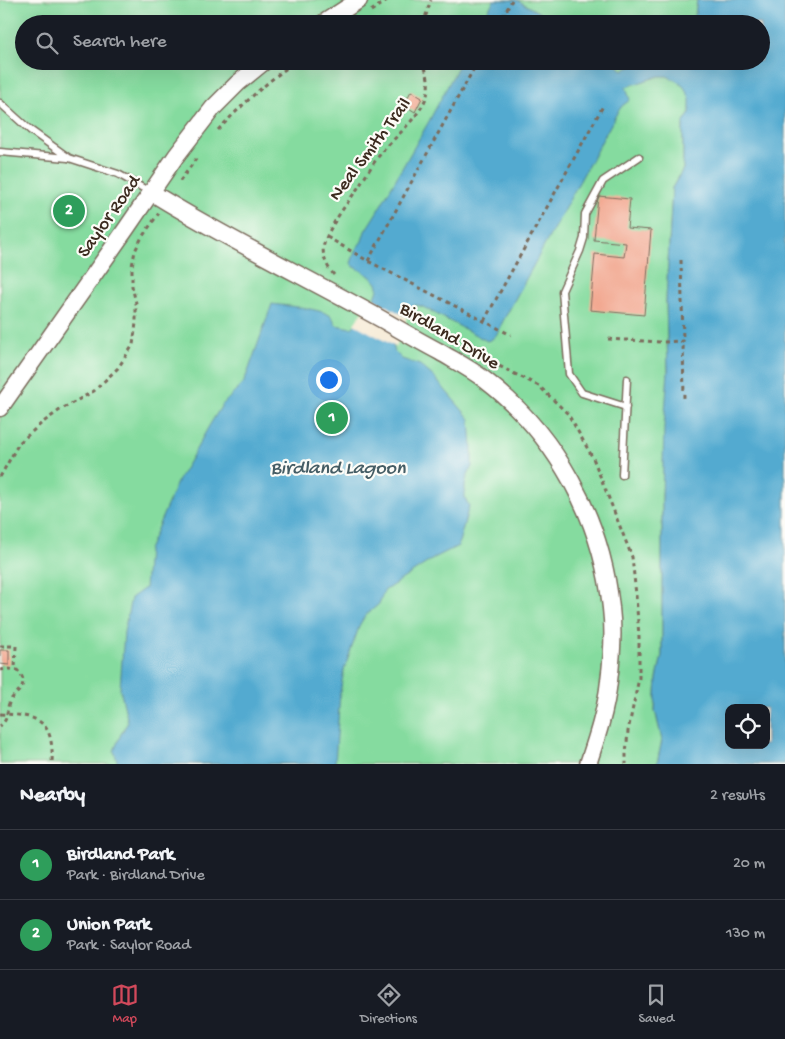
<!DOCTYPE html>
<meta charset="utf-8">
<style>
:root{--surface:#171b24;--page:#242831;--text:#f1f3f6;--muted:#9ea1a6;--line:#363941;--accent:#d1495b}
body{margin:0;font-family:"Gochi Hand",sans-serif;background:var(--page);color:var(--text)}
.controls{position:absolute;right:15px;bottom:15px;display:grid;overflow:hidden;border-radius:10px;box-shadow:0 5px 20px #0002}
.controls button{width:45px;height:45px;display:grid;place-items:center;padding:0;border:0;border-bottom:1px solid var(--line);background:var(--surface);color:var(--text);font:25px sans-serif}
.you{position:absolute;left:328px;top:379px;width:18px;height:18px;margin:-12px;border:4px solid #fff;border-radius:50%;background:#1a73e8;box-shadow:0 0 0 8px #1a73e833}
.badge{display:grid;place-items:center;width:32px;height:32px;border-radius:50%;background:var(--accent);color:#fff;font-size:16px;font-weight:700}
.pin{position:absolute;translate:-50% -50%;border:2px solid #fff;box-shadow:0 1px 5px #0006}
.list{margin:0;padding:0;list-style:none}
h2{display:flex;justify-content:space-between;align-items:center;height:65px;margin:0;padding:0 20px;font-size:21px}
h2 small{font-size:16px;font-weight:400;color:var(--muted)}
.list li{display:grid;grid-template-columns:32px 1fr auto;gap:15px;align-items:center;box-sizing:border-box;height:70px;padding:0 20px;border-top:1px solid var(--line)}
.list b{display:block;font-size:19px;white-space:nowrap}
.list p{margin:0;font-size:16px;white-space:nowrap;color:var(--muted)}
.list em{font-size:16px;font-style:normal;color:var(--muted)}
.icon{flex:none;width:28px;height:28px;fill:none;stroke:currentColor;stroke-width:2;stroke-linecap:round;stroke-linejoin:round}
.map{position:relative;flex:none;width:785px;height:764px;overflow:hidden}
.search{position:absolute;background:var(--surface);box-shadow:0 5px 20px #0002;left:15px;right:15px;top:15px;height:55px;display:flex;align-items:center;gap:12px;box-sizing:border-box;padding:0 18px;border-radius:28px;color:var(--muted);font-size:19px}
.sheet{height:205px;background:var(--surface)}
nav{display:flex;justify-content:space-around;align-items:center;box-sizing:border-box;height:70px;border-top:1px solid var(--line);background:var(--surface);font-size:14px;color:var(--muted)}
nav a{display:grid;justify-items:center;gap:2px}
nav .on{color:var(--accent)}
.map>svg:first-child{display:block}
</style>
<div class="map">
<svg width="785" height="764" viewBox="0 0 785 764">
<rect width="100%" height="100%" fill="#fdfcf7"/>
<filter id="ink" filterUnits="userSpaceOnUse"><feTurbulence type="fractalNoise" baseFrequency=".02" numOctaves="2"/><feDisplacementMap in="SourceGraphic" scale="10" xChannelSelector="R" yChannelSelector="G"/><feConvolveMatrix kernelMatrix="1 2 1 2 8 2 1 2 1" color-interpolation-filters="sRGB"/></filter>
<filter id="wash" filterUnits="userSpaceOnUse"><feTurbulence type="fractalNoise" baseFrequency=".0096" numOctaves="4" result="noise"/><feDisplacementMap in="SourceGraphic" scale="20" xChannelSelector="R" yChannelSelector="G"/><feGaussianBlur stdDeviation="1.12" result="paint"/><feColorMatrix in="noise" values="0 0 0 0 0 0 0 0 0 0 0 0 0 0 0 0 0 1.4 0 .05"/><feComposite in="paint" operator="in"/></filter>
<g filter="url(#wash)">
<rect width="100%" height="100%" fill="#f5e8d1"/>
<polygon fill="#85db9f" stroke="#60825e" points="0,0 697,0 694,24 24,24 24,61 692,61 690,113 683,124 683,169 672,188 666,301 668,371 662,498 662,655 657,679 655,710 662,740 657,764 0,764"/>
<g fill="#53aad0" stroke="#476a77" fill-rule="evenodd">
<polygon points="494,0 517,0 559,24 481,24"/>
<path d="M697,0H785V764H657L662,740L655,710L657,679L662,655V498L664,427L668,371L666,301L672,188L683,169V124L690,113V98L684,87L677,81L667,76H659L626,87L630,100L622,106L617,113L502,323C499,331 496,339 487,341L423,307L417,305L412,306L405,314L393,345L395,352L402,359L420,365L434,377L470,419L472,447V466L466,480L465,486V498L469,506L458,546L436,557L384,591L379,604L365,616L360,624L344,670L340,693L335,764H118L114,751L121,734L128,722L120,689L124,632L131,598L145,588L148,550L178,480L188,464L209,426L222,405L243,384L249,369L272,304C285,306 323,308 332,317C334,319 334,322 336,325L351,328C359,324 380,295 378,286C376,278 360,270 353,266L351,263L356,249L362,241L365,231L377,212L428,123L461,61H616L619,67L623,70L645,61H761V24H692L694,22ZM729,708H766V745H729Z"/>
</g>
<polygon fill="#f5e8d1" points="372,298 407,317 396,347 354,324"/>
<g id="blocks">
<g fill="#f2a790">
<polygon points="411,91 422,98 415,112 404,105"/>
<polygon points="598,196 630,199 627,228 651,230 644,315 590,310 595,254 624,257 626,243 594,240"/>
<polygon points="0,650 9,650 9,665 0,664"/>
</g>
</g>
</g>
<g filter="url(#ink)">
<use href="#blocks" fill-opacity="0" stroke="#7c6c5d" stroke-width="1"/>
<g fill="none" stroke-linecap="round" stroke-linejoin="round">
<defs>
<g id="service">
<polyline points="0,103 30,130 69,158 118,174 150,192"/>
<polyline points="0,152 68,158"/>
<polyline points="626,407 582,393 569,374 562,291 580,251 584,238 585,214 603,181 639,157"/>
<polyline points="622,475 627,379"/>
</g>
<g id="tertiary">
<polyline points="322,24 359,0"/>
<path d="M151,192C165,201 179,209 193,217C256,253 320,285 383,320C402,331 421,342 440,352C455,361 471,369 485,380C556,434 602,519 611,608C614,632 612,658 609,681C606,710 597,737 588,764"/>
<polyline points="0,408 126,229 176,156 213,108 238,83 265,61"/>
</g>
</defs>
<use href="#service" stroke="#7c6c5d" stroke-width="9"/>
<use href="#tertiary" stroke="#7c6c5d" stroke-width="19"/>
<g stroke="#7c6c5d" stroke-width="3" stroke-dasharray="4 4" stroke-linecap="butt">
<polyline points="371,11 387,0"/>
<polyline points="505,14 522,24"/>
<polyline points="423,24 431,0"/>
<polyline points="499,24 512,0"/>
<path d="M218,130C242,105 267,81 297,61"/>
<polyline points="180,181 196,159"/>
<polyline points="327,237 368,261 511,335"/>
<polyline points="681,260 683,341"/>
<polyline points="368,261 478,61"/>
<path d="M334,275C327,267 321,255 324,244C329,226 349,201 360,185C367,174 374,161 383,151C398,134 418,118 426,98C429,91 429,78 426,71C425,67 422,66 422,61"/>
<polyline points="484,321 603,106"/>
<polyline points="608,339 662,342 683,341 684,399"/>
<polyline points="485,359 539,386 568,414 593,458 632,557 636,595 639,637 639,678 628,731 626,754 626,764"/>
<polyline points="0,477 19,443 42,423 60,410 94,391 118,368 133,345 136,323 136,303 132,286 132,266 135,251 142,237 159,213"/>
<polyline points="0,646 16,646 15,670"/>
<path d="M0,670L9,669L17,670C20,673 23,677 23,681C23,690 14,694 10,701C5,711 10,718 0,726"/>
<path d="M0,714C40,715 54,721 52,764"/>
</g>
<use href="#service" stroke="#fff" stroke-width="6"/>
<use href="#tertiary" stroke="#fff" stroke-width="16"/>
</g>
</g>
<g text-anchor="middle" dominant-baseline="central" stroke-width="4.5" stroke-linejoin="round" paint-order="stroke">
<g font-size="19" fill="#3b2a1e" stroke="#fdfcf7">
<text transform="translate(371 150) rotate(-53)">Neal Smith Trail</text>
<text transform="translate(110 217) rotate(-55)">Saylor Road</text>
<text transform="translate(449 337) rotate(31)">Birdland Drive</text>
</g>
<g font-size="20" font-style="italic" fill="#455d65" stroke="#fdfcf7">
<text x="338" y="469">Birdland Lagoon</text>
</g>
</g>
</svg>
<div class="controls">
<button><svg class="icon" aria-label="locate" viewBox="0 0 24 24"><circle cx="12" cy="12" r="6"/><path d="M12 2v4M12 18v4M2 12h4M18 12h4"/></svg></button>
</div>
<div class="you"></div>
<div class="pin badge" style="left:332px;top:418px;background:#2e9e5b">1</div>
<div class="pin badge" style="left:69px;top:211px;background:#2e9e5b">2</div>
<div class="search"><svg class="icon" aria-label="search" viewBox="0 0 24 24"><circle cx="10" cy="10" r="6"/><path d="M15 15l6 6"/></svg>Search here</div>
</div>
<section class="sheet">
<h2>Nearby<small>2 results</small></h2>
<ul class="list">
<li><span class="badge" style="background:#2e9e5b">1</span><div><b>Birdland Park</b><p>Park · Birdland Drive</p></div><em>20 m</em></li>
<li><span class="badge" style="background:#2e9e5b">2</span><div><b>Union Park</b><p>Park · Saylor Road</p></div><em>130 m</em></li>
</ul>
</section>
<nav>
<a class="on"><svg class="icon" aria-label="map" viewBox="0 0 24 24"><path d="M3 6l6-2 6 2 6-2v14l-6 2-6-2-6 2zM9 4v14M15 6v14"/></svg>Map</a>
<a><svg class="icon" aria-label="directions" viewBox="0 0 24 24"><path d="M12 3l9 9-9 9-9-9zM9 14v-3h6M13 9l2 2-2 2"/></svg>Directions</a>
<a><svg class="icon" aria-label="saved" viewBox="0 0 24 24"><path d="M7 4h10v16l-5-4-5 4z"/></svg>Saved</a>
</nav>
